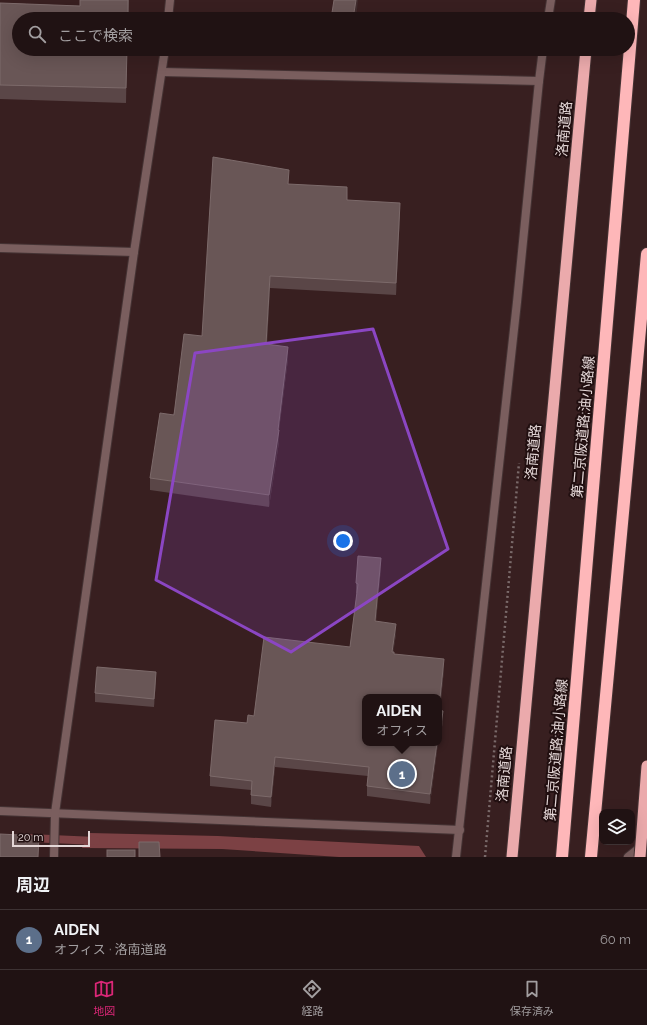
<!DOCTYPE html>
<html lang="ja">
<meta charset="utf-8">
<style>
:root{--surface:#201213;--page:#2d2021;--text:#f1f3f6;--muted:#a29ea0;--line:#3d3233;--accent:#db2777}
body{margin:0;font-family:Raleway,"Noto Sans JP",sans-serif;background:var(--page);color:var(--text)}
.controls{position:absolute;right:12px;bottom:12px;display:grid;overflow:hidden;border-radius:8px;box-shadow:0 4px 16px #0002}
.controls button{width:36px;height:36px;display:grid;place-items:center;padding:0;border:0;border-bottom:1px solid var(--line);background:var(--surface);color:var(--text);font:20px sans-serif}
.scale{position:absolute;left:12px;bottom:10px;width:78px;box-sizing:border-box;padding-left:4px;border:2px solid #e4d7d7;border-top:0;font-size:11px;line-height:14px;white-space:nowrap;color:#e4d7d7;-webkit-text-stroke:3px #210f10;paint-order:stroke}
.you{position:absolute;left:343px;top:541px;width:14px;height:14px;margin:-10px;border:3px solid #fff;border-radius:50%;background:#1a73e8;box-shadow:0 0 0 6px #1a73e833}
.badge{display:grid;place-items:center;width:26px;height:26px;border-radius:50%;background:var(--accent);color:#fff;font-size:13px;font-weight:700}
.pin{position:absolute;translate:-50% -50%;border:2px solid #fff;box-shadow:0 1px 4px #0006}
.popup{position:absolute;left:362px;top:694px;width:80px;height:52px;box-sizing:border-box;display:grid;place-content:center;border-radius:8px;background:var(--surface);filter:drop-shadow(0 1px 3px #0005);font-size:13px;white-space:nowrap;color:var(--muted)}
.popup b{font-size:15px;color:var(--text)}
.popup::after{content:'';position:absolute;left:50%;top:100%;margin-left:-8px;border:8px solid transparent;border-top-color:var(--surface)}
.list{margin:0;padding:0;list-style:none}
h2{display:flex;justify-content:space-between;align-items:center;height:52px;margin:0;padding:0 16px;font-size:17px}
h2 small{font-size:13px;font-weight:400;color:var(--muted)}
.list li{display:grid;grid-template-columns:26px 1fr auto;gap:12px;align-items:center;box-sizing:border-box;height:60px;padding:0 16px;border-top:1px solid var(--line)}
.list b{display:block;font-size:15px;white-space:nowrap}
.list p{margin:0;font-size:13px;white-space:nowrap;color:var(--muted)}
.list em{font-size:13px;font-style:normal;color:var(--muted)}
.icon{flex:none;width:22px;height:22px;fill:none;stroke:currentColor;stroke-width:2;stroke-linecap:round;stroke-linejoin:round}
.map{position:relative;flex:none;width:647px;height:857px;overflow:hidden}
.search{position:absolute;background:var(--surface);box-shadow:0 4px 16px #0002;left:12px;right:12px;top:12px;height:44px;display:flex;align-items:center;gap:10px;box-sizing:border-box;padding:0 14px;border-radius:22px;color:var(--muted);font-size:15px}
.sheet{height:112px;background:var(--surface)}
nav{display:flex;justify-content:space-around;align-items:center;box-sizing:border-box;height:56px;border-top:1px solid var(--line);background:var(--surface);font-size:11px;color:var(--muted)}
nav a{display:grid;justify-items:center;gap:2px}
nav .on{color:var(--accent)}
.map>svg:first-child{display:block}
</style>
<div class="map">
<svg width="647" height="857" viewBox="0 0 647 857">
<rect width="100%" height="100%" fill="#2b1819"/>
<path fill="#381f20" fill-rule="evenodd" d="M0,0H647V857H0ZM19,19H628V49H19ZM365,697H439V743H365ZM602,812H632V842H602Z"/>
<polygon fill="#7c4144" points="90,833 218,836 419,846 426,857 339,857 222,849 82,848"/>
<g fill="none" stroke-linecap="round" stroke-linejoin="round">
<polyline stroke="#7c4144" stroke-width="8" points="29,838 96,841"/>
<defs>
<g id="minor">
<polyline points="548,19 551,0"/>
<polyline points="163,72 539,81"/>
<polyline points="456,857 517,302 539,81 543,49"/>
</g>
<g id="tertiary">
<polyline points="168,19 170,0"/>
<polyline points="0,248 134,252"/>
<polyline points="0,811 460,830"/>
<polyline points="54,857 55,813 134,252 165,49"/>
<polyline points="628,857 647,842"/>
</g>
<g id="trunk">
<polyline points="589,19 591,0"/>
<polyline points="512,857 586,49"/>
</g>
<g id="motorway">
<polyline points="562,857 634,0"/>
<polyline points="591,857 647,254"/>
</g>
</defs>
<use href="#minor" stroke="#453334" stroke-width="10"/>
<use href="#tertiary" stroke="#453334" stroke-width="10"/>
<use href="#trunk" stroke="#453334" stroke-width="13"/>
<use href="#motorway" stroke="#453334" stroke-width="14"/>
<polyline stroke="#7a6a6a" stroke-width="2.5" stroke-dasharray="2 3" stroke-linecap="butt" points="485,857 519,463"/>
<use href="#minor" stroke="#7a5e5e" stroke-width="8"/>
<use href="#tertiary" stroke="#7a5e5e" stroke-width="8"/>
<use href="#trunk" stroke="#ebaaac" stroke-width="11"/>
<use href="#motorway" stroke="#feb7b9" stroke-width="12"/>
<defs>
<polyline id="trunk-bridge" points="640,857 647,766"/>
</defs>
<use href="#trunk-bridge" stroke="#453334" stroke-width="13" stroke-linecap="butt"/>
<use href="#trunk-bridge" stroke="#ebaaac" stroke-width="11"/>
</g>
<g fill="#5a4647">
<polygon points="80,0 129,0 128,19 19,19 127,49 126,103 0,99 0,3 80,6"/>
<polygon points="289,184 400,215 396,295 270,288 267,344 288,359 279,430 279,442 269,507 150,490 150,478 202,336"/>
<polygon points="381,567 376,622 396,634 393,652 394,654 444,669 440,710 443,720 440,741 439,741 439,697 438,743 430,804 367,796 367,786 368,776 275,767 271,807 251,804 251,790 210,786 210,776 247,723 254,716 350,647 357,593 356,593 356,583"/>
<polygon points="156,681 154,707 95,702 95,693"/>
</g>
<g fill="#412d2e">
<polygon points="356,0 358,0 356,19 353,19"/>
<polygon points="400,203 400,215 396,295 396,283"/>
<polygon points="270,276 270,288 266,356 266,344"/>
<polygon points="288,347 288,359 279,430 279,442 269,507 269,495"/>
<polygon points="381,558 381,567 375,631 375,621"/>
<polygon points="396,624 396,634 392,662 392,652"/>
<polygon points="444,659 444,669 439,717 439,708"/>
<polygon points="156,672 156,681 154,707 154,699"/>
<polygon points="443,711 443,720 440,741 440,732"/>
<polygon points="437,743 438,743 430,804 430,794"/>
<polygon points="275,757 275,767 271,807 271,797"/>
</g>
<g fill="#695656" stroke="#7c6a6a">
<polygon points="80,0 128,0 128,19 19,19 19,49 127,49 126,88 0,85 0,3 80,6"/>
<polygon points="334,0 356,0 353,19 331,19"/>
<polygon points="213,157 289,170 288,184 347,187 347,200 400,203 396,283 270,276 266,344 288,347 278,430 279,430 269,495 150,478 160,413 174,415 184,334 202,336"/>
<polygon points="358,556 381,558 375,621 396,624 392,652 394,652 394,654 444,659 439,708 439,697 365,697 365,743 437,743 430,794 367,786 369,767 275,757 271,797 251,795 252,781 210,776 215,720 247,723 248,715 254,716 264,637 350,647 358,584 356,583"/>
<polygon points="97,667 156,672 154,699 95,693"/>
<polygon points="439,710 443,711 440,732 439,731"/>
<polygon points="0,834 39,836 38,857 0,857"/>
<polygon points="139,842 159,842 160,857 139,857"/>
<rect x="107" y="850" width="28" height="7"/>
</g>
<path fill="#8b46c3" fill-opacity="0.2" stroke="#8b46c3" stroke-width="3" stroke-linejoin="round" d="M373,329L448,549L291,652L156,580L195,353Z"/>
<g text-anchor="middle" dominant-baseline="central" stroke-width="4" stroke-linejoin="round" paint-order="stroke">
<g font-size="14" fill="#e4d7d7" stroke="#210f10">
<text transform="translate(564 129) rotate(-85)">洛南道路</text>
<text transform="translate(583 427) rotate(-85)">第二京阪道路;油小路線</text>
<text transform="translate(533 452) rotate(-85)">洛南道路</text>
<text transform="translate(556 750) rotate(-85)">第二京阪道路;油小路線</text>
<text transform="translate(504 774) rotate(-85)">洛南道路</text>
</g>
</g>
</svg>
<div class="controls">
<button><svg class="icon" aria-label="layers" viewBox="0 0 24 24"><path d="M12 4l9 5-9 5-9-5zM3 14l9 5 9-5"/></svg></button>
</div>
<div class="scale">20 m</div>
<div class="you"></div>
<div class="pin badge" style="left:402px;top:774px;background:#5c6f8a">1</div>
<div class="popup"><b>AIDEN</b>オフィス</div>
<div class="search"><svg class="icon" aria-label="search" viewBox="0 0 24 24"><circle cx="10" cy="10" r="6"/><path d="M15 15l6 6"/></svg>ここで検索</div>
</div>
<section class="sheet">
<h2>周辺<small></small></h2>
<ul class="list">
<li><span class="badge" style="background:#5c6f8a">1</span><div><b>AIDEN</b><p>オフィス · 洛南道路</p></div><em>60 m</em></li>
</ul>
</section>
<nav>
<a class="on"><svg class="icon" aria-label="map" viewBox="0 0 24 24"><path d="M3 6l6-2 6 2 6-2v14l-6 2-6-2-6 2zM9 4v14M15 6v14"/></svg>地図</a>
<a><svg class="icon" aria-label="directions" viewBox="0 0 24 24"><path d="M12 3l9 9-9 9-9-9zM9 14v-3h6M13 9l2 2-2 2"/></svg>経路</a>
<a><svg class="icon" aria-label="saved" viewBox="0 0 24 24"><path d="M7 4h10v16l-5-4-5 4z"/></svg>保存済み</a>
</nav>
